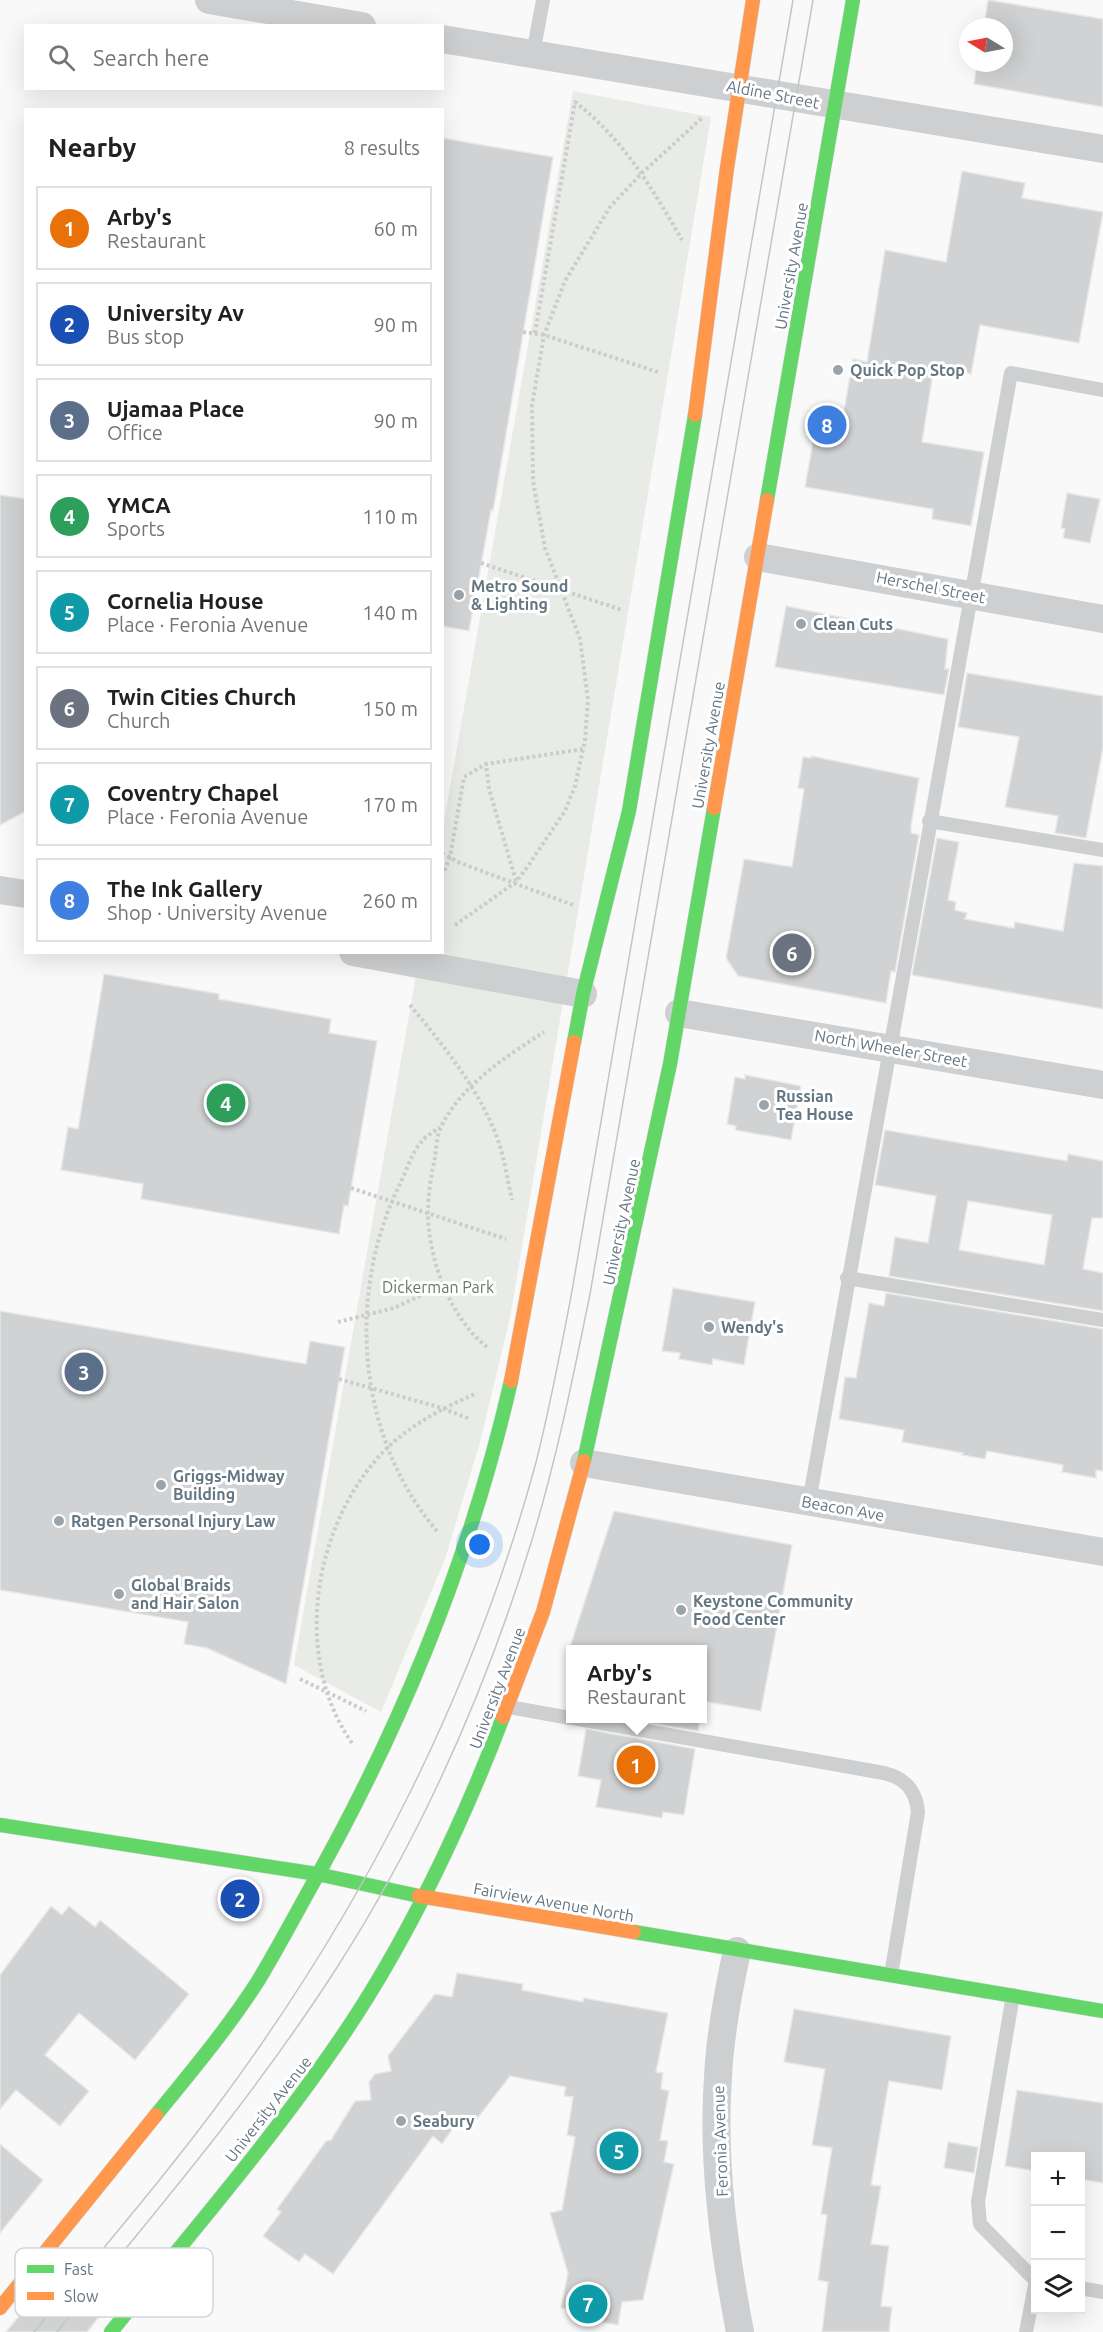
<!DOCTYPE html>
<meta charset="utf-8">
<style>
:root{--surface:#fff;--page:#f6f6f6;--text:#202124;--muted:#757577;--line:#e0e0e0;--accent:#b45309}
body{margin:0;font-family:Ubuntu,sans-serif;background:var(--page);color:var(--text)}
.controls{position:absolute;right:18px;bottom:18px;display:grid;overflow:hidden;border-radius:0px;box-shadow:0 6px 24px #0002}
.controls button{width:54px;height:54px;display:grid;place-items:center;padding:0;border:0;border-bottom:2px solid var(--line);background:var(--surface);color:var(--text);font:30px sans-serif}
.compass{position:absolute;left:959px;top:18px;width:54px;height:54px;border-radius:50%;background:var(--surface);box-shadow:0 6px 24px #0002;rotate:280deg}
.you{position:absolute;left:480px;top:1545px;width:21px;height:21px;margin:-15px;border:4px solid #fff;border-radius:50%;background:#1a73e8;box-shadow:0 0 0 9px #1a73e833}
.badge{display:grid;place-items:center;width:39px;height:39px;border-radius:50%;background:var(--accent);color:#fff;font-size:20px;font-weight:700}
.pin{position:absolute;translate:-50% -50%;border:3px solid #fff;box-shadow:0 2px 6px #0006}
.popup{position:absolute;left:566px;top:1645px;width:141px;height:78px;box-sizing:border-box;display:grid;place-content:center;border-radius:0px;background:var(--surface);filter:drop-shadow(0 2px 4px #0005);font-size:20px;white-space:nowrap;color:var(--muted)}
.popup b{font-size:22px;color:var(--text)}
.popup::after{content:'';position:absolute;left:50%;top:100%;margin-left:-12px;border:12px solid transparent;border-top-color:var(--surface)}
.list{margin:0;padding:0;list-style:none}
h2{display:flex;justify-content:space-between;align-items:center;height:78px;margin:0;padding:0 24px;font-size:26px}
h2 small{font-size:20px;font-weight:400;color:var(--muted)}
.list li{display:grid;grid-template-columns:39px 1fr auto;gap:18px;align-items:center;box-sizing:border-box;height:84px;margin:0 12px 12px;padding:0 12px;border:2px solid var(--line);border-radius:0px}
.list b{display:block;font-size:22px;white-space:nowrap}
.list p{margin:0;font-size:20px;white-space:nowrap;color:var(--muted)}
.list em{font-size:20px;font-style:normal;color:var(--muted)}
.icon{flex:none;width:33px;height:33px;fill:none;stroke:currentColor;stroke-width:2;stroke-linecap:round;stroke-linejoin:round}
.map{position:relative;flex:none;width:1103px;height:2332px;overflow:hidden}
.search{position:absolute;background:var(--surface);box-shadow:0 6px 24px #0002;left:24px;top:24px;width:420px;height:66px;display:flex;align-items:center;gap:15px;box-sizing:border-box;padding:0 21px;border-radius:0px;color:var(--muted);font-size:22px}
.panel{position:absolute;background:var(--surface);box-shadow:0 6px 24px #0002;left:24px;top:108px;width:420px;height:846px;border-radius:0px}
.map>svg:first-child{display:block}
</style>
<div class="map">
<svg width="1103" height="2332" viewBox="0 0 1103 2332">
<rect width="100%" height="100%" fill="#f9f9f9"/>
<polygon fill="#e8ebe6" points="573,91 711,117 510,1318 480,1442 445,1559 381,1712 294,1665 420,953 442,952 443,827"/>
<g fill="#d0d2d3" stroke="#e8e8e8" stroke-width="1.5" fill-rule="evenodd">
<polygon points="988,0 1103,19 1103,107 974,84 977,63 1004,63 1004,27 984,27"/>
<polygon points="442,138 553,157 493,511 491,510 469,631 442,626"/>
<polygon points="962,171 1025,183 1022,198 1103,212 1079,343 980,325 971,374 934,367 922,442 984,452 971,526 932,519 933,509 805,487 819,407 844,411 853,359 867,362 885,250 946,262"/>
<polygon points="1067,493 1100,499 1090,543 1063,538 1065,529 1061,528"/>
<polygon points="0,495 26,499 26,811 0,825"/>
<polygon points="786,606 948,639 945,669 949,669 944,695 775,667"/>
<polygon points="967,673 1103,696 1103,748 1086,838 1055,833 1058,816 1005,807 1019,737 958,727"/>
<polygon points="811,756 919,778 911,826 911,833 919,835 895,972 891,971 886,1003 738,976 726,958 744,859 792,867 804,789 798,788 803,757 811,758"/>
<polygon points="937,838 959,842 948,900 956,902 955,910 967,913 965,919 1014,928 1015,922 1063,931 1074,863 1103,866 1103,1009 912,975"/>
<polygon points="104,974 219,994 219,999 331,1019 329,1033 377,1041 348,1206 344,1205 339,1234 141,1199 143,1184 61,1170 68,1127 78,1129"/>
<polygon points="745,1075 801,1086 791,1140 735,1130 736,1126 727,1124 735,1077 745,1079"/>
<path d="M885,1130L1067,1161L1068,1154L1103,1161V1218H1092L1083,1269L1103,1273V1311L889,1276L895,1237L928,1243L936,1196L875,1185ZM968,1201L1052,1215L1044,1265L959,1250Z"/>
<polygon points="673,1288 755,1302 744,1365 713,1359 712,1365 679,1359 680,1353 662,1351"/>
<polygon points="886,1293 1103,1329 1103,1471 1096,1470 1096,1478 1062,1472 1063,1465 987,1451 985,1459 962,1455 963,1453 902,1442 904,1430 839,1419 845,1377 856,1378 869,1303 884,1306"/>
<polygon points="0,1311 306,1364 310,1341 345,1347 286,1684 207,1648 184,1644 188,1622 0,1590"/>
<polygon points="614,1511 792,1545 761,1711 702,1701 702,1650 569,1650"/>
<polygon points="628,1719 700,1719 698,1731"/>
<polygon points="586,1729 695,1749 684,1815 663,1812 662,1818 596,1807 601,1780 578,1776"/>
<polygon points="51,1906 62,1915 69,1906 95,1927 100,1920 189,1994 135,2060 79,2013 45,2055 89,2091 60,2126 16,2090 0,2109 0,1975"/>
<polygon points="457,1973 523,1984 522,1990 583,2002 584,1998 668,2013 656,2072 663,2073 661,2089 669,2091 660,2140 668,2141 664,2162 674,2164 643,2300 622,2302 618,2325 585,2319 573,2310 561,2308 568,2273 550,2213 562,2210 575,2137 567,2135 573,2097 564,2096 566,2087 510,2076 473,2124 462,2115 442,2144 433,2136 333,2274 305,2254 299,2262 263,2236 281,2212 277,2209 326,2141 331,2140 355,2101 371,2100 369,2082 375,2074 391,2071 388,2056 435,1994 452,1997"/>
<polygon points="794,2009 951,2036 942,2090 889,2081 871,2185 881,2186 871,2244 889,2246 881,2306 892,2307 889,2332 822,2332 828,2282 818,2280 827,2215 821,2214 832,2148 812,2145 825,2069 784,2062"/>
<polygon points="1017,2090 1103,2103 1103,2183 1080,2179 1080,2157 1035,2157 1035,2171 1005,2166"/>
<polygon points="948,2142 978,2147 974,2173 944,2168"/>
<polygon points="0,2144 43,2180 0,2233"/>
<polygon points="59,2268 106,2308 87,2332 6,2332"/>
</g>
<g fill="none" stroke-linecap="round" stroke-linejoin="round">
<defs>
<g id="fast">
<polyline points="767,500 853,0"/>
<polyline points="574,1042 583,994 629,811 695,415"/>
<polyline points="584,1461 670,1064 714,808"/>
<polyline points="0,1825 317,1874 419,1896"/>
<polyline points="634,1932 1103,2011"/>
<path d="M156,2115C191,2072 228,2028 258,1981C275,1953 291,1923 307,1894C400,1731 469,1564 511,1381"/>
<path d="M111,2332C189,2235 271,2141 341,2038C406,1943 462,1825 503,1717"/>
</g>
<g id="slow">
<polyline points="695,415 727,168 753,0"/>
<polyline points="714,808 767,500"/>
<polyline points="511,1381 574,1042"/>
<polyline points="503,1717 543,1612 584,1461"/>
<polyline points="419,1896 634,1932"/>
<polyline points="0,2308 156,2115"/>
</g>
</defs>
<use href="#fast" stroke="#d5d6d7" stroke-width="15"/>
<use href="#slow" stroke="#d5d6d7" stroke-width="15"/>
<g stroke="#cbcccd" stroke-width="4" stroke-dasharray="3 3" stroke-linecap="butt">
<polyline points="523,332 544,335 661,373"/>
<path d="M535,333L575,102C623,139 652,188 682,240"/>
<polyline points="481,563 622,610"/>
<polyline points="442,853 460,863 573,905"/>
<polyline points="442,876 450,857 464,777 486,764"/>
<polyline points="516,881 489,789 486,764 583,749"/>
<polyline points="455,925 516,882 528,866 565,811 575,786 585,740 588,700 580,639 545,548 533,481 532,405 544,335 565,281 610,207 642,173 702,118"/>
<path d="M410,1005C443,1045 475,1084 495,1132C504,1154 507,1178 512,1200"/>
<polyline points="351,1188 506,1239"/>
<polyline points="338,1322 394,1308 443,1285"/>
<path d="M487,1347C450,1318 428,1259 428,1212C428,1195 431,1175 435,1158C436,1148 437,1135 441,1127C461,1085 507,1056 544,1032"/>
<polyline points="339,1379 442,1408 470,1419"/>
<path d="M437,1531C357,1438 346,1294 399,1186C406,1172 412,1152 422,1141C426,1136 435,1131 440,1127"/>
<polyline points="300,1679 366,1711"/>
<path d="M352,1743C291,1656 313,1522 387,1448C412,1424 445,1407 477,1393"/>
</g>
<g stroke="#cecfd0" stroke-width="14">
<polyline points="533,54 543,0"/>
<polyline points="929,821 1103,850"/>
<polyline points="847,1278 1103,1320"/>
<polyline points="809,1502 1011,373 1103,390"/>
<polyline points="509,1707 570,1718"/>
<path d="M573,1718L884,1773C905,1778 916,1790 918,1812L891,1975"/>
<polyline points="1013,1995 978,2202 980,2224 1035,2280"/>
<polyline points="1080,2288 1103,2292"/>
<polyline points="1026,2332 1036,2280"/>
</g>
<g stroke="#cecfd0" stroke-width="28">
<polyline points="209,0 362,26"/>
<polyline points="442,39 1103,149"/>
<polyline points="758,557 1103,619"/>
<polyline points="0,890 26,894"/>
<polyline points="353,952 583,994"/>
<polyline points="679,1013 1103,1085"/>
<polyline points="584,1463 1103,1552"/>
<path d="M737,1951C728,1992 720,2035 718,2077C712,2162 724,2249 740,2332"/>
</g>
<use href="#fast" stroke="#63d668" stroke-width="14"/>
<use href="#slow" stroke="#ff974d" stroke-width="14"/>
<g stroke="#c3c5c6" stroke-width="1.5">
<path d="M34,2332C98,2254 165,2177 225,2095C364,1906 473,1693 535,1466C550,1408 561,1349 572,1291L793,0"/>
<path d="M57,2332C154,2214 253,2098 336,1969C420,1838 485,1692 531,1543C556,1462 573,1378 590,1294L813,0"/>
</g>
</g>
<g fill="#99a4ac" stroke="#fff" stroke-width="2">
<circle cx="838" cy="370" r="6"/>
<circle cx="459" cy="595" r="6"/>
<circle cx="801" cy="624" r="6"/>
<circle cx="764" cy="1105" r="6"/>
<circle cx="709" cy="1327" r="6"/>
<circle cx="161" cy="1485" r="6"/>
<circle cx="59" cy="1521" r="6"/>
<circle cx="119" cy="1594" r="6"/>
<circle cx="681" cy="1610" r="6"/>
<circle cx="401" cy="2121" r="6"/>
</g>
<g text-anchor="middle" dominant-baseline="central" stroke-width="6" stroke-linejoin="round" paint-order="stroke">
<g font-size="16" fill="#657683" stroke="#fff">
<text transform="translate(773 94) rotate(11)">Aldine Street</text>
<text transform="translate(791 266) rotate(-80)">University Avenue</text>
<text transform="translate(931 587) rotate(11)">Herschel Street</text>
<text transform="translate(708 745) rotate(-80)">University Avenue</text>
<text transform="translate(891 1048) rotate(10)">North Wheeler Street</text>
<text transform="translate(621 1222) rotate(-78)">University Avenue</text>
<text transform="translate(843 1508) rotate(10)">Beacon Ave</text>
<text transform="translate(497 1688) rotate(-69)">University Avenue</text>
<text transform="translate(554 1902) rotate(10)">Fairview Avenue North</text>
<text transform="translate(268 2109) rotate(-52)">University Avenue</text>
<text transform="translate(720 2141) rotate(-92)">Feronia Avenue</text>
</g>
<g font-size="16" font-weight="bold" fill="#657683" stroke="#fff" text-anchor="start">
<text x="850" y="370">Quick Pop Stop</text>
<text x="471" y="586">Metro Sound<tspan x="471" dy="18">&amp; Lighting</tspan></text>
<text x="813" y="624">Clean Cuts</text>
<text x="776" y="1096">Russian<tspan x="776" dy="18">Tea House</tspan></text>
<text x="721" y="1327">Wendy's</text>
<text x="173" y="1476">Griggs-Midway<tspan x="173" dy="18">Building</tspan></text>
<text x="71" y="1521">Ratgen Personal Injury Law</text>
<text x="131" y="1585">Global Braids<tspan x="131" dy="18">and Hair Salon</tspan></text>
<text x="693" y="1601">Keystone Community<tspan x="693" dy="18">Food Center</tspan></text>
<text x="413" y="2121">Seabury</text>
</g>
<g font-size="16" fill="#687a64" stroke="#fff">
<text x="438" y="1287">Dickerman Park</text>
</g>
</g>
<rect x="15" y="2248" width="198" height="69" rx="9" fill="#fff" stroke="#d1d6da" stroke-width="1.5"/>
<rect x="27" y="2265" width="27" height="8" fill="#63d668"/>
<rect x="27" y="2292" width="27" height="8" fill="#ff974d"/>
<g font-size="16" fill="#657683">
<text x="64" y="2275">Fast</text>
<text x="64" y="2302">Slow</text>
</g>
</svg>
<div class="controls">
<button>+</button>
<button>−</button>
<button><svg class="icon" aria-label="layers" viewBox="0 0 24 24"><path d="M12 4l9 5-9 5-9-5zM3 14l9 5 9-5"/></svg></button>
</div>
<svg class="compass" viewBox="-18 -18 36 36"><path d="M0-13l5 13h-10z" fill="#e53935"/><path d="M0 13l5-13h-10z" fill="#757577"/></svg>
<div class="you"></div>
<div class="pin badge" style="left:636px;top:1765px;background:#e8710a">1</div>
<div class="popup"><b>Arby's</b>Restaurant</div>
<div class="pin badge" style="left:240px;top:1899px;background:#1a4fb4">2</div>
<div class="pin badge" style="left:84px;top:1372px;background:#5c6f8a">3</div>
<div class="pin badge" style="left:226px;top:1103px;background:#2e9e5b">4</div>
<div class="pin badge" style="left:619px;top:2151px;background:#0f9aa8">5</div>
<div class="pin badge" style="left:792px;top:953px;background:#6b7280">6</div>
<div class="pin badge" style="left:588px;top:2304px;background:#0f9aa8">7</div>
<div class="pin badge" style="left:827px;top:425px;background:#3f7fe0">8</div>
<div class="search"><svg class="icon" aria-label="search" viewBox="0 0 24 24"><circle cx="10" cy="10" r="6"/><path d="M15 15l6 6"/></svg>Search here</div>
<section class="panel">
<h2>Nearby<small>8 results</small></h2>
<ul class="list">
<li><span class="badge" style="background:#e8710a">1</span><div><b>Arby's</b><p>Restaurant</p></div><em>60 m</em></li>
<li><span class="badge" style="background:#1a4fb4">2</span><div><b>University Av</b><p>Bus stop</p></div><em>90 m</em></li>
<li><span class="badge" style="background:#5c6f8a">3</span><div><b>Ujamaa Place</b><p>Office</p></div><em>90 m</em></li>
<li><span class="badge" style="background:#2e9e5b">4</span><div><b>YMCA</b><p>Sports</p></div><em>110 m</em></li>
<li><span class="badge" style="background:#0f9aa8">5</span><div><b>Cornelia House</b><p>Place · Feronia Avenue</p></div><em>140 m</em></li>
<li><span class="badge" style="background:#6b7280">6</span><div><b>Twin Cities Church</b><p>Church</p></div><em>150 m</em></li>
<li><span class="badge" style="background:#0f9aa8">7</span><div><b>Coventry Chapel</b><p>Place · Feronia Avenue</p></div><em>170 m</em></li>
<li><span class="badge" style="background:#3f7fe0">8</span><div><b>The Ink Gallery</b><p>Shop · University Avenue</p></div><em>260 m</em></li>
</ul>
</section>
</div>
